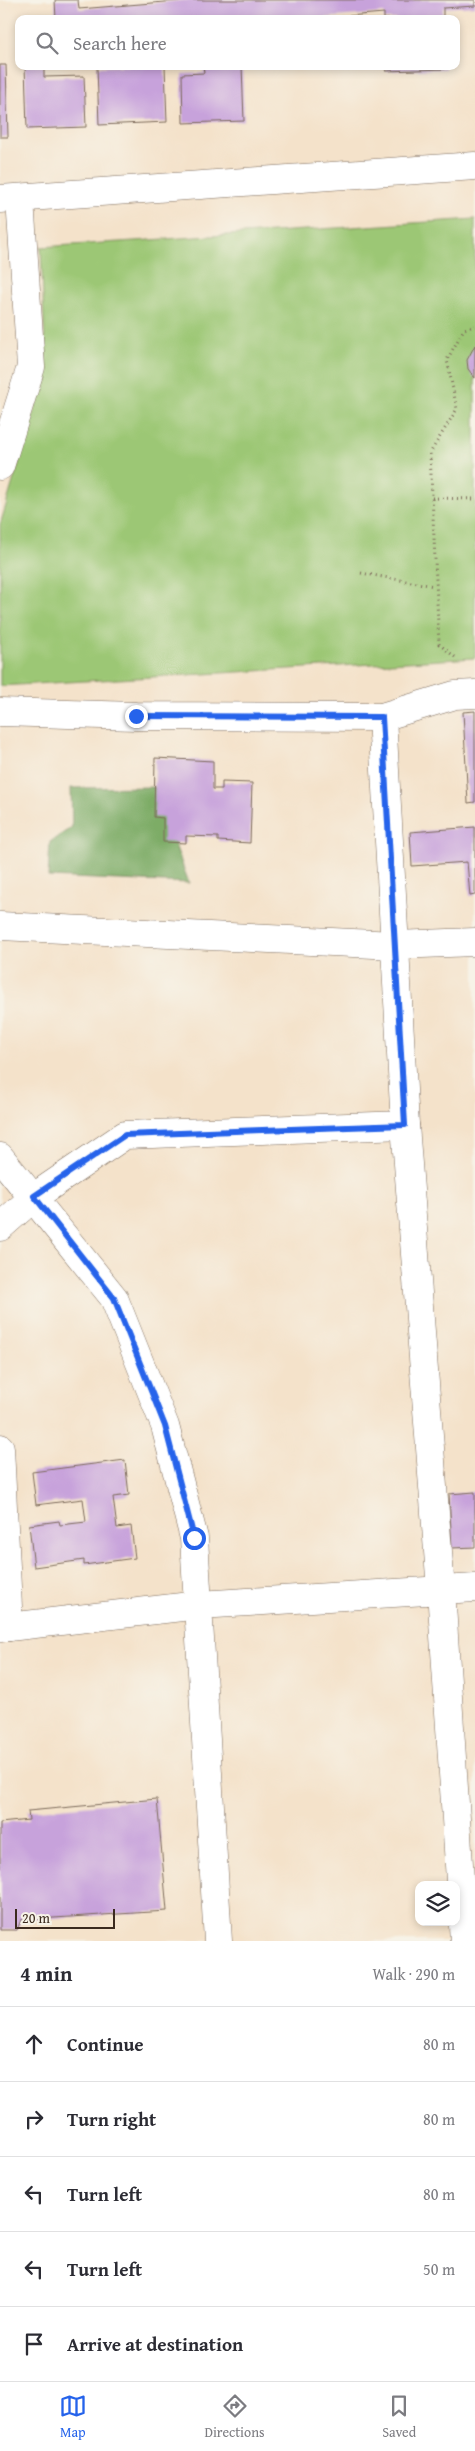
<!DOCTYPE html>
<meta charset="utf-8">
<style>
:root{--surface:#fff;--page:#f2f2f3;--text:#2b2b33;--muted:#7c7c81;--line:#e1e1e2;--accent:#2563eb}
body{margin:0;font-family:"Gentium Book Plus",serif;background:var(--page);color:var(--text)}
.controls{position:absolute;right:15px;bottom:15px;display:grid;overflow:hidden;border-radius:10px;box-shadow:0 2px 8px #0003}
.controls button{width:45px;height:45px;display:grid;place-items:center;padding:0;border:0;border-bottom:1px solid var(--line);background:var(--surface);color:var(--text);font:25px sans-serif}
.scale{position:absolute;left:15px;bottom:12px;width:100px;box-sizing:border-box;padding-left:5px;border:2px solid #3b2a1e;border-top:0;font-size:14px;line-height:18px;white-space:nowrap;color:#3b2a1e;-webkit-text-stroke:4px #f7f3e8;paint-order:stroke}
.stop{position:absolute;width:15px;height:15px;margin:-11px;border:4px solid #2563eb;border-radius:50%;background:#fff}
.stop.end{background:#2563eb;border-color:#fff;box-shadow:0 1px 5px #0008}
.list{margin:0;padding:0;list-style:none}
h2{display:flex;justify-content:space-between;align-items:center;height:65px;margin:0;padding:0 20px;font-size:21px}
h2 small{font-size:16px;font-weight:400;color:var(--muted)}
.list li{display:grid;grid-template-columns:32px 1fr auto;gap:15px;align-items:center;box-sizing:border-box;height:75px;padding:0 20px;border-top:1px solid var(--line)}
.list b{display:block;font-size:19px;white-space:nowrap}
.list em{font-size:16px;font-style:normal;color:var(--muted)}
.icon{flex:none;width:28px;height:28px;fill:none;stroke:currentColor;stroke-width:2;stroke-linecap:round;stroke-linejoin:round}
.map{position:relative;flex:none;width:475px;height:1941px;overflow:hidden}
.search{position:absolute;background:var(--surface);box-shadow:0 2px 8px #0003;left:15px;right:15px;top:15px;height:55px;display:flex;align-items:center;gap:12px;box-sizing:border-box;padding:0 18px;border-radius:10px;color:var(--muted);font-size:19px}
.sheet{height:440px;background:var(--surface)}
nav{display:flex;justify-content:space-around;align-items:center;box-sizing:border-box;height:70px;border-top:1px solid var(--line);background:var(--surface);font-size:14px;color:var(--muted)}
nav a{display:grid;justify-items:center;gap:2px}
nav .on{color:var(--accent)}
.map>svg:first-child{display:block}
</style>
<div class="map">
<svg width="475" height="1941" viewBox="0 0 475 1941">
<rect width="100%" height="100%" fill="#f7f3e8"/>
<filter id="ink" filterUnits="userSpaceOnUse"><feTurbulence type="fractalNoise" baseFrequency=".02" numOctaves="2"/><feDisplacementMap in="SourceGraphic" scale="10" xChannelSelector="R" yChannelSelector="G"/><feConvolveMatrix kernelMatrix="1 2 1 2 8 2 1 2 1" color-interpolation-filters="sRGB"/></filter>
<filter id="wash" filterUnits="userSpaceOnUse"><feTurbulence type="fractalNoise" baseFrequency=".0096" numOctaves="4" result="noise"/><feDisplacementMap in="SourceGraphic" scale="20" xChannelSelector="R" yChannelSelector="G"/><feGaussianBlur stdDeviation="1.12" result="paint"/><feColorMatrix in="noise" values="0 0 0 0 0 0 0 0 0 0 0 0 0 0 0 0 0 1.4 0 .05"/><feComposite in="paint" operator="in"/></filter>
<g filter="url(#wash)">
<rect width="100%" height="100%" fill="#f4e2ca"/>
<polygon fill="#9cc774" stroke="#6c7849" points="475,219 475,658 0,686 0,525 46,372 41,247"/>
<polygon fill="#7dac66" stroke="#5c6b42" points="154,787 189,883 48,877 50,842 72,827 71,788"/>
<g id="blocks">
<g fill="#c7a2db">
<polygon points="55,0 78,0 79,9 189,0 475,0 475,6 443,8 443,19 384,19 384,13 311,19 56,19"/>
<polygon points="0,65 6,65 8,137 0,137"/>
<polygon points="25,66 44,66 44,77 84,76 86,127 27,129"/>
<polygon points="120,66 165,66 167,122 99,125 97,67"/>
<polygon points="203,66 242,66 244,121 183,123 182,74 204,73"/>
<polygon points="386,66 445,66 445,69 386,71"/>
<polygon points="475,345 475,378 468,369 467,360"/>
<polygon points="475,711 475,802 468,803 463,712"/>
<polygon points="155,758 213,761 213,789 222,789 222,782 252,783 250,843 218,841 218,837 186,836 186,843 163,842 163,818 154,817"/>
<polygon points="475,827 475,895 470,896 467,862 412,866 410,832"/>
<polygon points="125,1460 129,1495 113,1497 117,1528 131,1526 135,1558 84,1565 84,1560 34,1567 29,1525 59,1521 60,1525 86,1522 83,1499 36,1505 32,1472"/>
<polygon points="475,1492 475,1547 452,1548 449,1494"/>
<polygon points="157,1799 167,1911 21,1920 17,1930 0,1930 0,1823 29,1820 28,1811"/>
</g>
</g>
</g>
<g filter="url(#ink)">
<use href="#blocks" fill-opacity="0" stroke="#7c6a5a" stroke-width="1"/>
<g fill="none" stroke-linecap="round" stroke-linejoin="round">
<defs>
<g id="street">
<polyline points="0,466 31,367 20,199"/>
<polyline points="0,712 136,716 382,717 455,695 475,694"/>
<polyline points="382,717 405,1125 441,1590 464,1941"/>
<polyline points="0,926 395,945 475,942"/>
<polyline points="0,1227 34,1197 125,1135 405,1125"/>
<polyline points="0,1448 9,1627"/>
<polyline points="0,1628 199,1605 475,1588"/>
</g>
<g id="secondary">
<polyline points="0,199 475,166"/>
<polyline points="0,1157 114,1298 165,1426 194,1538 218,1941"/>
</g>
</defs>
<use href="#street" stroke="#7c6a5a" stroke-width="29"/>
<use href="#secondary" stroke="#7c6a5a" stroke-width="29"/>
<g stroke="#7c6a5a" stroke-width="3" stroke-dasharray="1 4" stroke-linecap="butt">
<polyline points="432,498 475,499"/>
<polyline points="361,573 434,586"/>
<polyline points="455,657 439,644 430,453 457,409 447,360 464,329 475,326"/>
</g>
<use href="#street" stroke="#fff" stroke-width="28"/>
<use href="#secondary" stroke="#fff" stroke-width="28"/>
</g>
</g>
<g fill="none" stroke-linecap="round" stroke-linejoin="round" filter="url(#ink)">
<polyline stroke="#2563eb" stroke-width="6" points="136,716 382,717 405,1125 125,1135 34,1196 114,1298 165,1426 194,1538"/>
</g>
</svg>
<div class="controls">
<button><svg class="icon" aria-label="layers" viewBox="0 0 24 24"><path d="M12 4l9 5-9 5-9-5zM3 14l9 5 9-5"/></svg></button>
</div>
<div class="scale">20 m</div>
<div class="stop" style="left:194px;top:1538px"></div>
<div class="stop end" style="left:136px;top:716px"></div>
<div class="search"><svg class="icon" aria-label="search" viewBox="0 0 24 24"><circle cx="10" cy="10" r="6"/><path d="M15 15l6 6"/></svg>Search here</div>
</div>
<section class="sheet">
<h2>4 min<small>Walk · 290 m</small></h2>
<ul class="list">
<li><svg class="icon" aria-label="ahead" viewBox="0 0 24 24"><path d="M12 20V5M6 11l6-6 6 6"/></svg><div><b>Continue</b></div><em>80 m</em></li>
<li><svg class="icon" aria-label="right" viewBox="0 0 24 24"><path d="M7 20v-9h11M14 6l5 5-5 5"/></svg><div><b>Turn right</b></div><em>80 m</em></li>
<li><svg class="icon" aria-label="left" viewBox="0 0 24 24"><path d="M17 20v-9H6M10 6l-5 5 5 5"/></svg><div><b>Turn left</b></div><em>80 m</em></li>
<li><svg class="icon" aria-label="left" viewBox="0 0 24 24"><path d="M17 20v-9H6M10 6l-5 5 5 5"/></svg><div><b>Turn left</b></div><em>50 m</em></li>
<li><svg class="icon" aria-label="arrive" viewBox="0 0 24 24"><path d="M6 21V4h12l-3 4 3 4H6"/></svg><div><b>Arrive at destination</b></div></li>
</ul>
</section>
<nav>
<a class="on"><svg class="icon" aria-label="map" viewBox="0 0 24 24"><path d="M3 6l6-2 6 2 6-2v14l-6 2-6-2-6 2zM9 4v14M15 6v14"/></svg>Map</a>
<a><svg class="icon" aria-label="directions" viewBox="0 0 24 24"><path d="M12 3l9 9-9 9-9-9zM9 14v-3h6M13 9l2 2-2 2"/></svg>Directions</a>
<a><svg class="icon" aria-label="saved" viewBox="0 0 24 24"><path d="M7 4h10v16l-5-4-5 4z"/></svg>Saved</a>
</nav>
